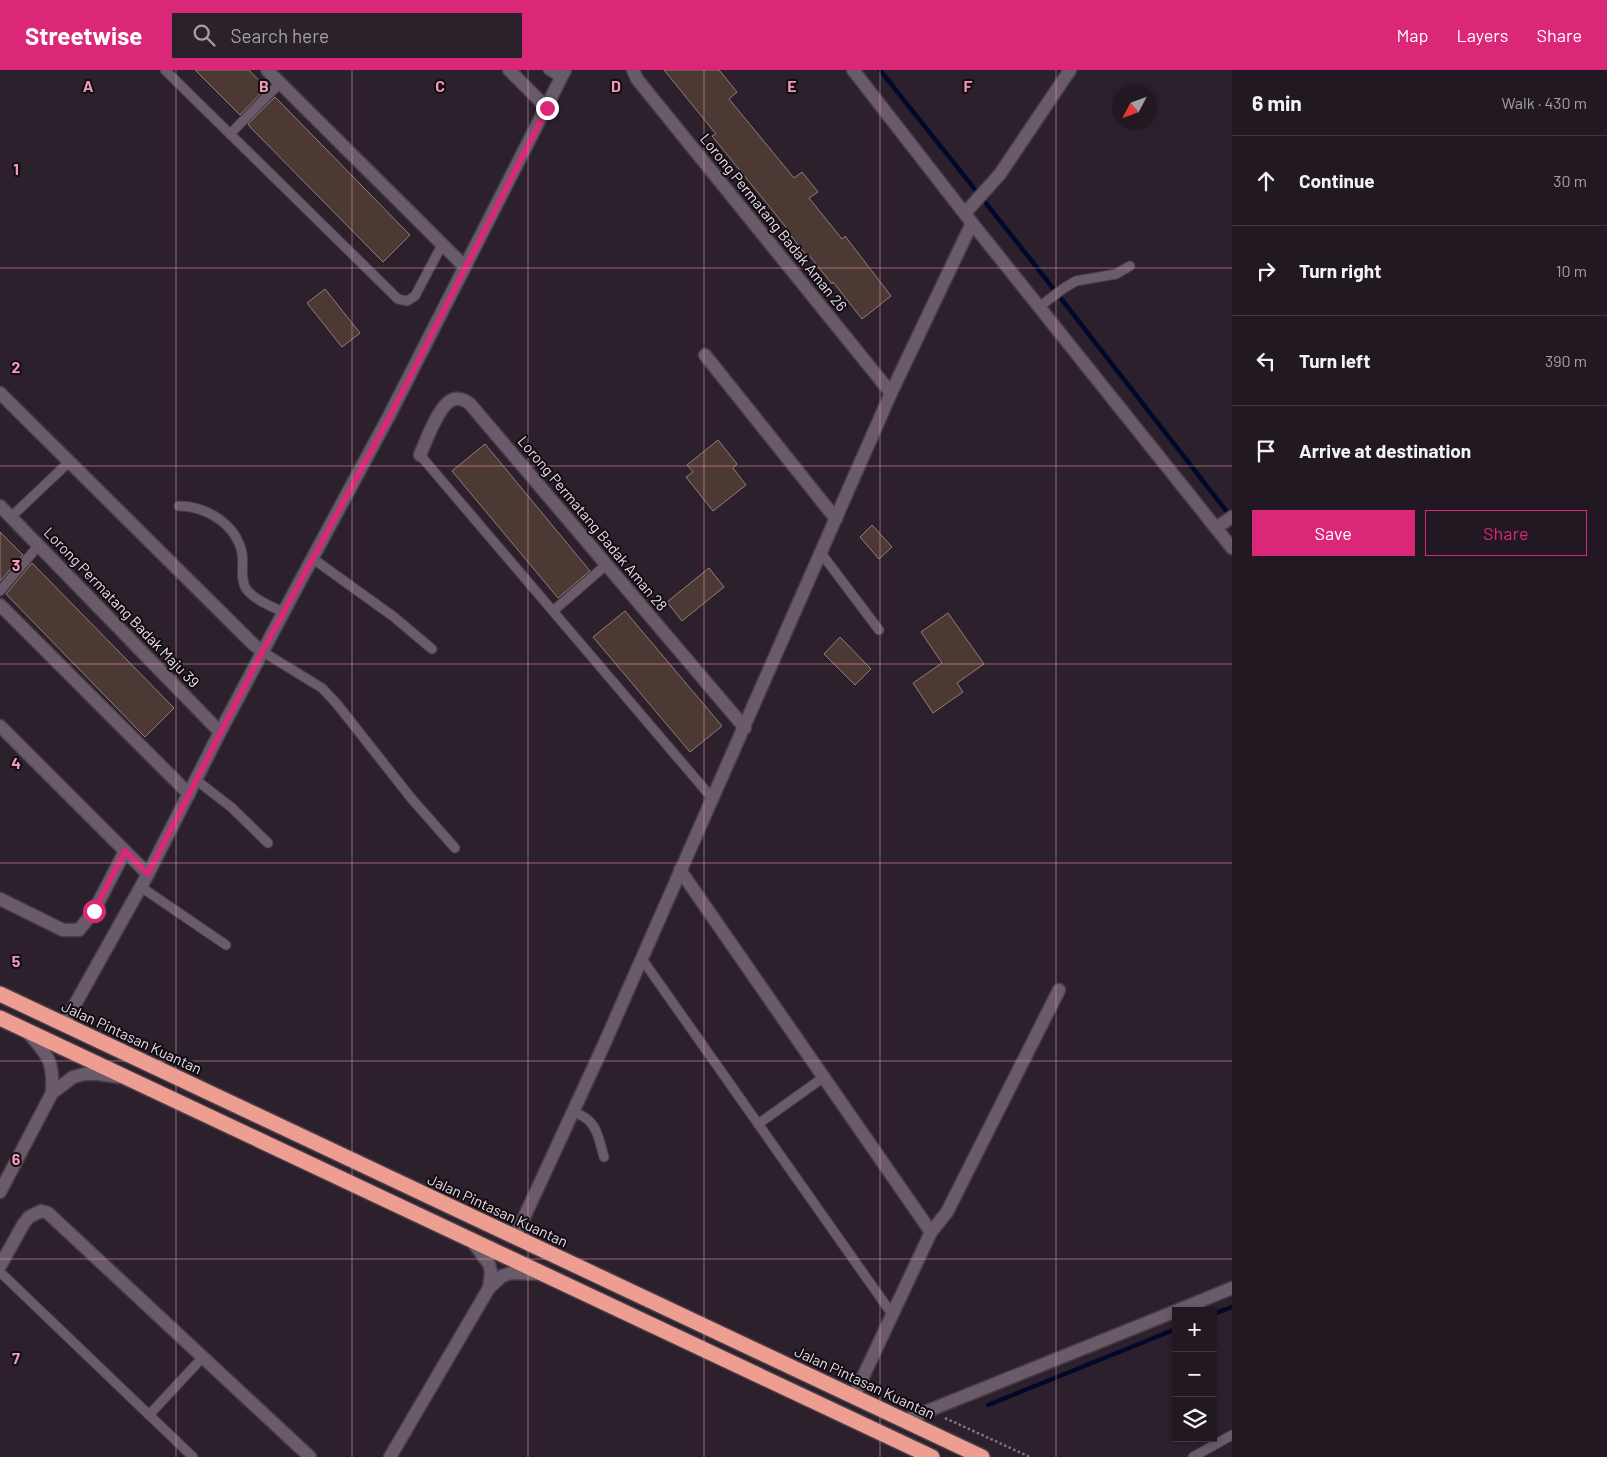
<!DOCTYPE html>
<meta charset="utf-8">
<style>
:root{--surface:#221822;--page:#2a212a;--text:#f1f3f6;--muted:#a2a0a5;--line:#3f3740;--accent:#db2777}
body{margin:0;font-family:Barlow,sans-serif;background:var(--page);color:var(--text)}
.controls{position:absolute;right:15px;bottom:15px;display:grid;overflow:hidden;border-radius:0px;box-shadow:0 2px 8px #0003}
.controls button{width:45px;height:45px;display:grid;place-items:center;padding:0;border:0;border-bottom:1px solid var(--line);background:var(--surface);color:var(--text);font:25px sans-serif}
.compass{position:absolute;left:1112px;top:15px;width:45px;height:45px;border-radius:50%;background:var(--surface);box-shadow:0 2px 8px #0003;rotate:229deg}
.stop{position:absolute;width:15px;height:15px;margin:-11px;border:4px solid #db2777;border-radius:50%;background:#fff}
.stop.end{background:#db2777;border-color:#fff;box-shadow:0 1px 5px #0008}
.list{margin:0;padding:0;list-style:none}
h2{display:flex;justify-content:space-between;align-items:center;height:65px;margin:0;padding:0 20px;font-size:21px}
h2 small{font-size:16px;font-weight:400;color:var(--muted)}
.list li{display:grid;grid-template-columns:32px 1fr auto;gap:15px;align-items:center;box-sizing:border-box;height:90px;padding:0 20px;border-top:1px solid var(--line)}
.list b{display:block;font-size:19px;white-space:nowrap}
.list em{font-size:16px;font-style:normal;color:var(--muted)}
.actions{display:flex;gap:10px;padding:15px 20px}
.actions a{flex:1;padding:11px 0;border:1px solid var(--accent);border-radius:0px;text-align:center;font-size:18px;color:var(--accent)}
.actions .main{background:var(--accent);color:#fff}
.icon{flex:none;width:28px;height:28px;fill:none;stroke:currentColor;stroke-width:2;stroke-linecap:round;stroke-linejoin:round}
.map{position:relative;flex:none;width:1232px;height:1387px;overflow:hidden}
header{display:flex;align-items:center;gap:30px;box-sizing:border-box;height:70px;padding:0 25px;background:var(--accent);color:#fff}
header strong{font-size:24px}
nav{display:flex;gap:28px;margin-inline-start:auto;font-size:18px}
.search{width:350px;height:45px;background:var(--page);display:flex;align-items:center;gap:12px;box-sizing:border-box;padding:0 18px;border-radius:0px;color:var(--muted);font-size:19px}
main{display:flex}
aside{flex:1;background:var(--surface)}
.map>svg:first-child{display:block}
</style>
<header>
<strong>Streetwise</strong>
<div class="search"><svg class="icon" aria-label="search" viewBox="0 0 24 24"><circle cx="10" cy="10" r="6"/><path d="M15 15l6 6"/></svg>Search here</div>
<nav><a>Map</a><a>Layers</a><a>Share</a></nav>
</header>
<main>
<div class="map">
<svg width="1232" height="1387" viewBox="0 0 1232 1387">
<rect width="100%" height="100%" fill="#2d202d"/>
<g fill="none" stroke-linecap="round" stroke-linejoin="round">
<g stroke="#00092a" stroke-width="4.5">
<polyline points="880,0 1031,190 1231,447"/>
<polyline points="1213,1244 1232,1237"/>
<polyline points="988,1335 1176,1259"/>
</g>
</g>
<g fill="#4c3933" stroke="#937d76">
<polygon points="195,0 249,0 266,18 240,45"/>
<polygon points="664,0 719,0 737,22 729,29 794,108 802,102 818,122 809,128 842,169 845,166 891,226 862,249 833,212 832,214 808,184 806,185 788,162 789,161 712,66 716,64"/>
<polygon points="275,27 410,165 383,192 251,58 248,54"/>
<polygon points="325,219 360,263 342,277 307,233"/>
<polygon points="718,370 737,394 733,398 746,415 713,441 686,407 693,402 687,395"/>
<polygon points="485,374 590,501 558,528 452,401"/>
<polygon points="872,455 892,477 879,489 860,467"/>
<polygon points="0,462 23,485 0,511"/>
<polygon points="32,493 174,638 145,667 6,524"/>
<polygon points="709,498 724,517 682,551 667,532"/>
<polygon points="625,541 722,656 690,682 593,567"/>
<polygon points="948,543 984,594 957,613 963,622 933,643 913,613 942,593 921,562"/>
<polygon points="840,567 871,599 855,615 824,584"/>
</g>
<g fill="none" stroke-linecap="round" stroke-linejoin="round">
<defs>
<g id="lane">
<polyline points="165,0 398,229 407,231 415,226 443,173"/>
<polyline points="548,0 561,8"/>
<polyline points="230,64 280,13"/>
<polyline points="1039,237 1064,218 1076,211 1116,204 1130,196"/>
<polyline points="420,385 712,728"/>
<path d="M179,436C206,436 236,454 242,483C244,494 240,506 245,517C252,529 271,536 283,542"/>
<polyline points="11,447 69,392"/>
<polyline points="821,483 879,560"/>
<polyline points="312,488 394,547 432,579"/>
<polyline points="0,521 39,475"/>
<polyline points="553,541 606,495"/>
<polyline points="263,582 322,618 337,634 411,728 455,778"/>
<polyline points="196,710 231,737 268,773"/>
<polyline points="141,817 226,875"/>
<polyline points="642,889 892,1244"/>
<path d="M573,1042C597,1049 598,1066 604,1087"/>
<polyline points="758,1054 824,1007"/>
<polyline points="0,1202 193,1387"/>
<polyline points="149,1345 203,1287"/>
<polyline points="1193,1387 1232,1365"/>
</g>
<g id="street">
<polyline points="267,0 465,197"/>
<polyline points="509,0 547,38"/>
<polyline points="633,0 637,9 891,323"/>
<polyline points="853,0 972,153 1232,478"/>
<polyline points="965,143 1000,104 1070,0"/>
<polyline points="705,285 836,449"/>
<polyline points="0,323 253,574 263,582"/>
<path d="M420,385C426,371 440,331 455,329C461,328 466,331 470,334L745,658"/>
<polyline points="0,436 220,662"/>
<polyline points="1216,458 1232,447"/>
<polyline points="0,535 189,724"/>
<polyline points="0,656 148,804"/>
<polyline points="680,800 931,1162"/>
<polyline points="0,829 63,860 79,860 94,841 125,781"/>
<polyline points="515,1167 602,979 891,323 972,153"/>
<polyline points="471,1170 489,1194 491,1202 489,1218"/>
<polyline points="0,1196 24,1153 29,1147 41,1141 48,1143 310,1387"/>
<polyline points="1176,1241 1232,1218"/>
<polyline points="854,1326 931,1162 947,1142 1059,920"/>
<polyline points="905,1350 1176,1241"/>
<polyline points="390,1387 489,1218 502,1206 511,1203 541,1204"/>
</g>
<g id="secondary">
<polyline points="64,954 148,804 220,662 298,515 389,346 565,0"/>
<path d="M29,964C49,986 54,993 52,1023"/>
<polyline points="0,1122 52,1023 73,1007 85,1004 98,1004 119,1007"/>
</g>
<g id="highway">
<polyline points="0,924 982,1387"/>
<polyline points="0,948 932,1387"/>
</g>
</defs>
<use href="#lane" stroke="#473d47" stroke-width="11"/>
<use href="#street" stroke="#473d47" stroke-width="15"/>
<use href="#secondary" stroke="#473d47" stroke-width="15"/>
<use href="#highway" stroke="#473d47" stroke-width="18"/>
<polyline stroke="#807580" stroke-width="2.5" stroke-dasharray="2.5 2.5" stroke-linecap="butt" points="945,1348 1030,1387"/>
<use href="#lane" stroke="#6a5b6a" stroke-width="9"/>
<use href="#street" stroke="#6a5b6a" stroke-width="12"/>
<use href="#secondary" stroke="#6a5b6a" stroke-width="12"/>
<use href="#highway" stroke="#ed9e90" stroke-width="15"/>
</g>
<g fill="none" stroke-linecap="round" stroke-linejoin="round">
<polyline stroke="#db2777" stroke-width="6" points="94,841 125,781 148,804 262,582 390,346 547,38"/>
</g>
<path fill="none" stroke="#f09ab5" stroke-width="1" stroke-opacity="0.55" d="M176,0V1387M352,0V1387M528,0V1387M704,0V1387M880,0V1387M1056,0V1387M0,198H1232M0,396H1232M0,594H1232M0,793H1232M0,991H1232M0,1189H1232"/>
<g text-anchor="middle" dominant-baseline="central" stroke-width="4" stroke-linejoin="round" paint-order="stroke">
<g font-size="15" fill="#e6dee6" stroke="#120c12">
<text transform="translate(774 152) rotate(51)">Lorong Permatang Badak Aman 26</text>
<text transform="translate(593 453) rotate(50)">Lorong Permatang Badak Aman 28</text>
<text transform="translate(122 537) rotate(46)">Lorong Permatang Badak Maju 39</text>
<text transform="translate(132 967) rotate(25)">Jalan Pintasan Kuantan</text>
<text transform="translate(498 1140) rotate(25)">Jalan Pintasan Kuantan</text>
<text transform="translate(865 1312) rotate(25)">Jalan Pintasan Kuantan</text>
</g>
</g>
<g font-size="16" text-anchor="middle" font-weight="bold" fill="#f09ab5" stroke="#120c12" stroke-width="4" stroke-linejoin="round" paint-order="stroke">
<text x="88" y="22">A</text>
<text x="264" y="22">B</text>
<text x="440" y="22">C</text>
<text x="616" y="22">D</text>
<text x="792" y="22">E</text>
<text x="968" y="22">F</text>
<text x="16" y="105">1</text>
<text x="16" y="303">2</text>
<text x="16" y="501">3</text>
<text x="16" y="699">4</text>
<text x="16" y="897">5</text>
<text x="16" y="1095">6</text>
<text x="16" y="1294">7</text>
</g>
</svg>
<div class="controls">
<button>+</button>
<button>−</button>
<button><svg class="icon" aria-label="layers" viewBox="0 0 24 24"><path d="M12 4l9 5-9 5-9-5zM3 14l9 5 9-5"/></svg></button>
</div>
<svg class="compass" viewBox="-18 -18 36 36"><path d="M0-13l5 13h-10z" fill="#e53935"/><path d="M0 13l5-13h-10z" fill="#a2a0a5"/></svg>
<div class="stop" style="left:94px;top:841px"></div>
<div class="stop end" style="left:547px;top:38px"></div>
</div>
<aside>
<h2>6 min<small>Walk · 430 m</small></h2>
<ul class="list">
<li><svg class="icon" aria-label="ahead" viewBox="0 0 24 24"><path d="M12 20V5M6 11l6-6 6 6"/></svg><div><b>Continue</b></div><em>30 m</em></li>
<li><svg class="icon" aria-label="right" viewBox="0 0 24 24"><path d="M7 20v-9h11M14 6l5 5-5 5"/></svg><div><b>Turn right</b></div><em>10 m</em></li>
<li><svg class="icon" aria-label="left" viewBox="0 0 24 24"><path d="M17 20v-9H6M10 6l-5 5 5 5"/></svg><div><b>Turn left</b></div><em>390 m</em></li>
<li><svg class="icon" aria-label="arrive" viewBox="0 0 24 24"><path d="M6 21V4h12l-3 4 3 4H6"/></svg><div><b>Arrive at destination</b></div></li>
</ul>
<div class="actions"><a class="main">Save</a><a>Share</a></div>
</aside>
</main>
